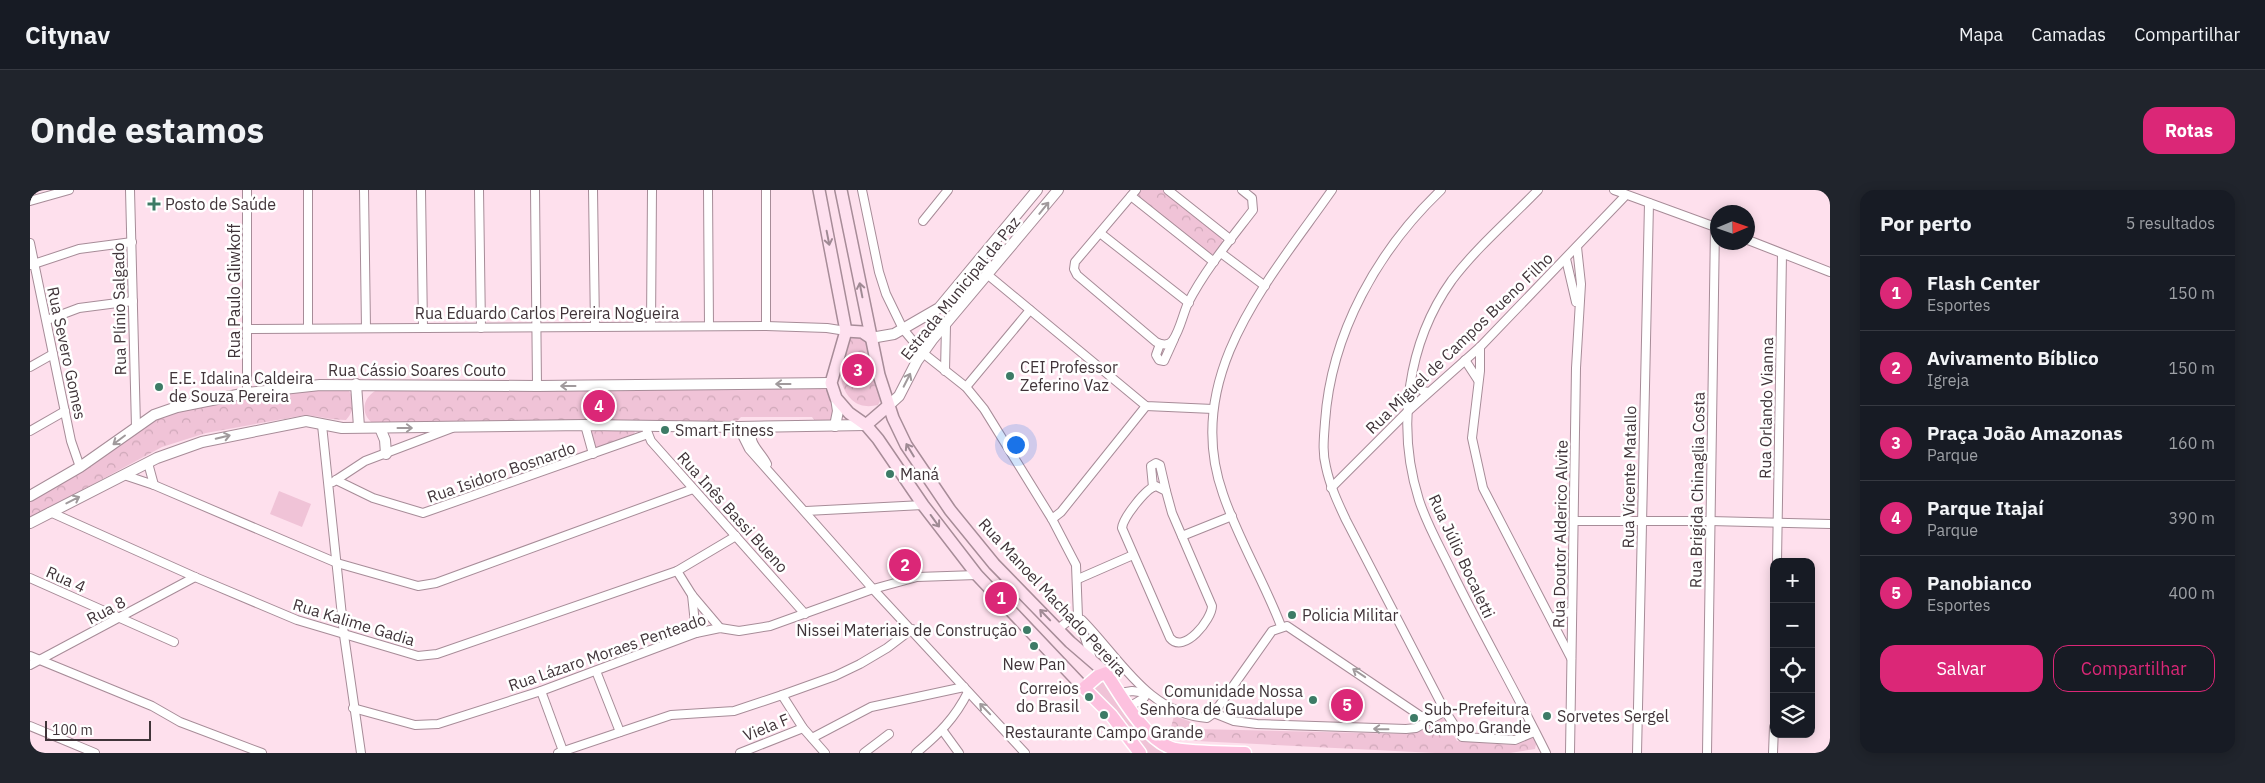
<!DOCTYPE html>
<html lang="pt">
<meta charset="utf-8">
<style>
:root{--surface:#171b24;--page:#20242c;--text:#f1f3f6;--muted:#9ea1a6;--line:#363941;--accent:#db2777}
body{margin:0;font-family:"IBM Plex Sans",sans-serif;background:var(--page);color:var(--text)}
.controls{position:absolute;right:15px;bottom:15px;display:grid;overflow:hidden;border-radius:10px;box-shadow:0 2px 12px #0003}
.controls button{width:45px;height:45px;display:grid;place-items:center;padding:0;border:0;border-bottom:1px solid var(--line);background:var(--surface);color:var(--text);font:25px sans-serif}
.compass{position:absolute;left:1680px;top:15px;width:45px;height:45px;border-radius:50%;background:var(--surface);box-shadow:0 2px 12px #0003;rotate:88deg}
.scale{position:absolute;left:15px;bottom:12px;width:106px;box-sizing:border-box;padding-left:5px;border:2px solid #403439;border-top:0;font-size:14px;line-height:18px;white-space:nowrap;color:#403439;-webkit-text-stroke:4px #fff;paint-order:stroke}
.you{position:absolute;left:985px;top:254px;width:18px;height:18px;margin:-12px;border:4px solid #fff;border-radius:50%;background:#1a73e8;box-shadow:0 0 0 8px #1a73e833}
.badge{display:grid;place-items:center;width:32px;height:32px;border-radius:50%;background:var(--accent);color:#fff;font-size:16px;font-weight:700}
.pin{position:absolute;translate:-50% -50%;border:2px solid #fff;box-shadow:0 1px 5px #0006}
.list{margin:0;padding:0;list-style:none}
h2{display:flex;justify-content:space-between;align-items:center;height:65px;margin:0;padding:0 20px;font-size:21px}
h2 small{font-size:16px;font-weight:400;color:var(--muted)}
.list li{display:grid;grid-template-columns:32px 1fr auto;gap:15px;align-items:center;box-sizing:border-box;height:75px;padding:0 20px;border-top:1px solid var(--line)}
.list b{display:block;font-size:19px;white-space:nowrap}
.list p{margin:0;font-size:16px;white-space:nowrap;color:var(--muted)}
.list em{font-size:16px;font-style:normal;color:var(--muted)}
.actions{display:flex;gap:10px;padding:15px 20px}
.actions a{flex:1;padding:11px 0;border:1px solid var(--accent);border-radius:15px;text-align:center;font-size:18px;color:var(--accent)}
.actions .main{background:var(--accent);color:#fff}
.icon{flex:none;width:28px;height:28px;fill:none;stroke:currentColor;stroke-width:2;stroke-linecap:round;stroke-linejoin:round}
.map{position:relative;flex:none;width:1800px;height:563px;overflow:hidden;border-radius:15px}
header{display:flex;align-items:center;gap:30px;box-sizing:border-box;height:70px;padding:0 25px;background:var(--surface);border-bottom:1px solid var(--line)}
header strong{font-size:24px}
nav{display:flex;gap:28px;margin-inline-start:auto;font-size:18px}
.intro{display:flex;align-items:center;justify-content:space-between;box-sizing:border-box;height:120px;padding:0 30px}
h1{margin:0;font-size:35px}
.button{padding:12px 22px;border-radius:15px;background:var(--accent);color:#fff;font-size:18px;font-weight:700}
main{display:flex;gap:30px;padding:0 30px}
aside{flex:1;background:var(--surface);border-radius:15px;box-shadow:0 2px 12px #0003}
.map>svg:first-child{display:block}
</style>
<header>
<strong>Citynav</strong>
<nav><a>Mapa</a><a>Camadas</a><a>Compartilhar</a></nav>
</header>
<div class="intro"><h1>Onde estamos</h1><a class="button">Rotas</a></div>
<main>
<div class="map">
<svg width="1800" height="563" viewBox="0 0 1800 563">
<defs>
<pattern id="park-crowns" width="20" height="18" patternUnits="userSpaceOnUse" patternTransform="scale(1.25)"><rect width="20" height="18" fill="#f0c3d7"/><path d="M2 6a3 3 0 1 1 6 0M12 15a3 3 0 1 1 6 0" fill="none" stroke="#cfa8b9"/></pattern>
</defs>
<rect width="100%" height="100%" fill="#fee0ed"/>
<g fill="#f0c3d7">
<polygon points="249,301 281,314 272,337 240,324"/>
<path d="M1071,490L1079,494C1095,519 1110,550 1138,563H1113L1065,500V494Z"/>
</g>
<g fill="url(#park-crowns)">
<polygon points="1110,0 1133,0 1191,47 1193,54 1185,64 1179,64 1110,9 1108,4"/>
<path d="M826,145L835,149L852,207L848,215C839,217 830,217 822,210C803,191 813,169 820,147Z"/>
<path d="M316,197C325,207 326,219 316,230C301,230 289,226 275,225L176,243L132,257L0,328V309L133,226L222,205Z"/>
<path d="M792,197C801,201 811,226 799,232C796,233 790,232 786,232L782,227H711L705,233L345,235C331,226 331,210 345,201Z"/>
<polygon points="602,240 605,242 602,247 563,258 559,241"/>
<polygon points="1144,526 1159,531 1167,539 1376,544 1383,543 1413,527 1427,551 1483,555 1503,547 1506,554 1505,559 1480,563 1405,563 1166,551 1146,547 1140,541"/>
</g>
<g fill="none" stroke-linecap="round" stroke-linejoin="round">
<defs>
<g id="minor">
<polyline points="100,0 106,237"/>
<polyline points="217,0 217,203"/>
<polyline points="278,0 278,137"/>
<polyline points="334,0 336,138"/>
<polyline points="391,0 393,138"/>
<polyline points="449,0 451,138"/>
<polyline points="505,0 507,196"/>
<polyline points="563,0 565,137"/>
<polyline points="678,0 679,136"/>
<polyline points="832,0 849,82 856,104 873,139 893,163 936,197 954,219 1022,329 1046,375 1048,427 1062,469"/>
<path d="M1106,0L1045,72L1044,79L1047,85L1126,152C1132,155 1139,156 1143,150C1150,140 1153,124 1158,113C1175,80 1200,50 1223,20L1222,8L1212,0"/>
<polyline points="1138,0 1201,50"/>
<path d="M1411,0C1348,60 1301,143 1295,232C1294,247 1292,262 1296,277C1300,296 1308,313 1316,330L1415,521L1432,547L1485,550L1504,542"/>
<path d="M1508,0C1479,30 1447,57 1422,90C1377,153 1366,237 1389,310C1397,335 1411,359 1422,382C1452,443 1486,502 1516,563"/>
<polyline points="1584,0 1688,38"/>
<polyline points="1101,6 1184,72"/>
<polyline points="0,11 39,0"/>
<polyline points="893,31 918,0"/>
<polyline points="1070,43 1159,113"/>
<polyline points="1718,50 1800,82"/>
<polyline points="0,53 41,251 50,277"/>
<polyline points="1191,63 1235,96"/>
<polyline points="1536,69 1546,112"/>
<polyline points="1,75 49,59 102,52"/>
<polyline points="958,85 1116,216 1183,219"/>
<polyline points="17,130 49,118 103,111"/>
<polyline points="621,136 622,0"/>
<polyline points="736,136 736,0"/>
<polyline points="218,139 736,136 797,138 816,141"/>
<polyline points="1130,154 1126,165 1129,170 1134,171 1144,149"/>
<polyline points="1450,157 1450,181 1442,248 1453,298 1541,468"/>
<polyline points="1435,170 1448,190"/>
<polyline points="0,177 23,164"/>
<polyline points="915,181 916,135"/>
<polyline points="1381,193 1393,201 1398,202"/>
<polyline points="936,197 1000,120"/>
<polyline points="292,235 314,445 331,563"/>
<polyline points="555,235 563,264"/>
<polyline points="708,237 719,259 843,399 995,563"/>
<path d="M724,237C716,253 730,260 737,274"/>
<polyline points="0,241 35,221"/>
<polyline points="617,241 621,251 775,424"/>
<polyline points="118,273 124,295"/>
<polyline points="94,285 124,295 307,373 388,396 406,393 663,299"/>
<polyline points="306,290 343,308 393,323 618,244"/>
<polyline points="303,292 335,271 422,238"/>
<path d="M1126,296L1136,301L1142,323L1182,416C1182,429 1154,465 1140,448L1092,338C1093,328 1116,298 1126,296Z"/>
<polyline points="1123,297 1121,276 1126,273 1130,275 1136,301"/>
<polyline points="1301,298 1377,222 1450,157 1596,5"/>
<polyline points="776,321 893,315"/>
<polyline points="20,322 165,387 267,430 388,466 407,464 647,381 706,346"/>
<polyline points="1022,329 1031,322 1116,216"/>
<polyline points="1544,331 1680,331 1800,334"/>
<polyline points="1152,346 1202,326"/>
<polyline points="1747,372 1752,64"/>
<polyline points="647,381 662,405 690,438"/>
<polyline points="0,388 144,452"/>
<polyline points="1048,389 1103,365"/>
<polyline points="662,405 666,443"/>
<polyline points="1521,428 1542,421"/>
<path d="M1052,430C1089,467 1118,524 1177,528L1184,523L1242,441L1257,436L1398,531"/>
<path d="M1251,436C1234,391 1208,349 1193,304C1151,186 1240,89 1302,0"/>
<polyline points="1028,439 1042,428 1048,427"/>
<polyline points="0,466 122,516 150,532 232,563"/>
<polyline points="0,475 165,387"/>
<polyline points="566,481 590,542"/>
<polyline points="511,501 533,561"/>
<polyline points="1090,503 1102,501 1117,503"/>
<polyline points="752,505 773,538 795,563"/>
<polyline points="1099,517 1114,508 1117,503"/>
<polyline points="323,518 385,535 408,534 511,501 666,443 690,438 709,441 740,436 843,399 887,387 947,385"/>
<polyline points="1184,523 1204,531 1227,534 1376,539 1386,538 1415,521"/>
<polyline points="0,536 65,563"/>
<polyline points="913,541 929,563"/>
<polyline points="782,548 841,517 934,497"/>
<polyline points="528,563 641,525 704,521 752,505 805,486 830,474 857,458 882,439"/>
<polyline points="710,563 773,538"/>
<polyline points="834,563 859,544"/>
<path d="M886,563C909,544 925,528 938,502"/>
<polyline points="1540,563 1546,178 1551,94 1547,57"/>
<polyline points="1607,563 1619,13"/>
<polyline points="1677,563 1685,37"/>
<polyline points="1743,563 1744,537"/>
</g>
<g id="tertiary">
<polyline points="841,148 864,144 909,118 1007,0"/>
<polyline points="326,194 329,237"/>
<polyline points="858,216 869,206 887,171 902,150 1028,0"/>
<polyline points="805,236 808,221 806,208"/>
<polyline points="350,238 355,250 356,264"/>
<polyline points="0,306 50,277 124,225 147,217 217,203 290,195 507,196 801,193"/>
<polyline points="0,333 127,268 172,252 276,231 312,238 555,235 708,237 836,235"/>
</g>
<g id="secondary">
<polyline points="789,0 816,141 801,193 806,208 819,223 836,235 848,249 893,315 947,385 1054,498"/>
<polyline points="811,0 849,185 863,228 876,255 920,320 964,374 1040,452 1076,483"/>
<polyline points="816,141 832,142 841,148"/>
<polyline points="836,235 858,216"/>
</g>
<path id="primary" d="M1110,563L1081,525L1054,498L1068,486L1076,483C1091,506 1117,553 1145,559C1167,563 1193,562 1215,563"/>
</defs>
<use href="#minor" stroke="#a78c98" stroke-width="10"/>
<use href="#tertiary" stroke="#a78c98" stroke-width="12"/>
<use href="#secondary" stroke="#a78c98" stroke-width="14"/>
<use href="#primary" stroke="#fff" stroke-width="15"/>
<use href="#minor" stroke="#fff" stroke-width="8"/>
<use href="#tertiary" stroke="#fff" stroke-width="10"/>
<use href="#secondary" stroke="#fee0ef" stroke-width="11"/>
<use href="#primary" stroke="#fdc1df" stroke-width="12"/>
</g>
<defs><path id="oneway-shaft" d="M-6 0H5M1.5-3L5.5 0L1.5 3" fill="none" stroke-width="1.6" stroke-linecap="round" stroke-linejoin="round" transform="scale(1.25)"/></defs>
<g stroke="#a09a9c">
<use href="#oneway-shaft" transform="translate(1014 18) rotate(-51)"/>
<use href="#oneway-shaft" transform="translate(877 190) rotate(-63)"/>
<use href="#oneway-shaft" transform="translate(753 194) rotate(180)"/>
<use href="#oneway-shaft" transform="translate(538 196) rotate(180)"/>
<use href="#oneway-shaft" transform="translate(375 238)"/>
<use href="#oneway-shaft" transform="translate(193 247) rotate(-13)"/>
<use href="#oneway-shaft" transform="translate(89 250) rotate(143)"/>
<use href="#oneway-shaft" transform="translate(43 310) rotate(-27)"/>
<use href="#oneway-shaft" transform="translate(1329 483) rotate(-146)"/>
<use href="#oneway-shaft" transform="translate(955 519) rotate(-134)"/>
<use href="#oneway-shaft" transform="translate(1351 539) rotate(-179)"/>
</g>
<g stroke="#9f8a94">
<use href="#oneway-shaft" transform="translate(798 48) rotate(79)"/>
<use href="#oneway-shaft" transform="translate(831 100) rotate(-101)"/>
<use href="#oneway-shaft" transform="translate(880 260) rotate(-121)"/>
<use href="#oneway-shaft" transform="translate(905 331) rotate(54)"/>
<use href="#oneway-shaft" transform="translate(1015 425) rotate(-134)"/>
</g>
<g fill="#3d7b66" stroke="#fff" stroke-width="2">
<path d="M121.5 6.5h5v5h5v5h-5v5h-5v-5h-5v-5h5z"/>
<circle cx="980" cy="186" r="5"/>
<circle cx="129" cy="197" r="5"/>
<circle cx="635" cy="240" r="5"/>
<circle cx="860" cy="284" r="5"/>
<circle cx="1262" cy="425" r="5"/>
<circle cx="997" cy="440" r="5"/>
<circle cx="1004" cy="456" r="5"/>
<circle cx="1059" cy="507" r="5"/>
<circle cx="1283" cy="510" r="5"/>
<circle cx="1074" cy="525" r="5"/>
<circle cx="1517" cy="526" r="5"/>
<circle cx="1384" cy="528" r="5"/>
</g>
<g text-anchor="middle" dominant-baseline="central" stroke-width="5" stroke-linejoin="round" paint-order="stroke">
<g font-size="16" fill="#403439" stroke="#fff" text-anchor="start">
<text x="135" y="14">Posto de Saúde</text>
<text x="990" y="177">CEI Professor<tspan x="990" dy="18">Zeferino Vaz</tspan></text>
<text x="139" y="188">E.E. Idalina Caldeira<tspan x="139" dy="18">de Souza Pereira</tspan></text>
<text x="645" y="240">Smart Fitness</text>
<text x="870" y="284">Maná</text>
<text x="1272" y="425">Policia Militar</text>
<text x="987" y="440" text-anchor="end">Nissei Materiais de Construção</text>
<text x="1004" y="474" text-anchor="middle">New Pan</text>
<text x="1049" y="498" text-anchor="end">Correios<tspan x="1049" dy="18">do Brasil</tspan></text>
<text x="1273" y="501" text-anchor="end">Comunidade Nossa<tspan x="1273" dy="18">Senhora de Guadalupe</tspan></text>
<text x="1394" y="519">Sub-Prefeitura<tspan x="1394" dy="18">Campo Grande</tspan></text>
<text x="1527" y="526">Sorvetes Sergel</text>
<text x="1074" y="542" text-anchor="middle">Restaurante Campo Grande</text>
</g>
<g font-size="16" fill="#403439" stroke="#fff">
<text transform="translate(930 98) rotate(-51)">Estrada Municipal da Paz</text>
<text transform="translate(204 101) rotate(-90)">Rua Paulo Gliwkoff</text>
<text transform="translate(89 119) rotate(-91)">Rua Plínio Salgado</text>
<text x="517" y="123">Rua Eduardo Carlos Pereira Nogueira</text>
<text transform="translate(1429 153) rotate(-44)">Rua Miguel de Campos Bueno Filho</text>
<text transform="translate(37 163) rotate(78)">Rua Severo Gomes</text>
<text x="387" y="180">Rua Cássio Soares Couto</text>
<text transform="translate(1736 218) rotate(-89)">Rua Orlando Vianna</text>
<text transform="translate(471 282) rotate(-19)">Rua Isidoro Bosnardo</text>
<text transform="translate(1599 287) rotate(-89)">Rua Vicente Matallo</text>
<text transform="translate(1667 300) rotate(-89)">Rua Brigida Chinaglia Costa</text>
<text transform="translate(703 322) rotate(48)">Rua Inês Bassi Bueno</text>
<text transform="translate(1530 344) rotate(-89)">Rua Doutor Alderico Alvite</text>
<text transform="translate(1432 366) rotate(65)">Rua Júlio Bocaletti</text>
<text transform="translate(36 389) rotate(24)">Rua 4</text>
<text transform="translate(1023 407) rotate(47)">Rua Manoel Machado Pereira</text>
<text transform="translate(76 420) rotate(-28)">Rua 8</text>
<text transform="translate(324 432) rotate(17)">Rua Kalime Gadia</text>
<text transform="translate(577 462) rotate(-19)">Rua Lázaro Moraes Penteado</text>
<text transform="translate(736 537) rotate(-22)">Viela F</text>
</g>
</g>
</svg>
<div class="controls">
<button>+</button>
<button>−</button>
<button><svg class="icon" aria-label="locate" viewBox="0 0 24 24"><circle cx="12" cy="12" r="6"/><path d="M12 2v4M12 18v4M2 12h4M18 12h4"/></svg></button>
<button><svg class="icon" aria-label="layers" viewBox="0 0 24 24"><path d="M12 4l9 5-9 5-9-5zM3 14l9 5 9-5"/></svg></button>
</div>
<svg class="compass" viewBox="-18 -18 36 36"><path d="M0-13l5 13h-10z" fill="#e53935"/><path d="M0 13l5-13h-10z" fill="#9ea1a6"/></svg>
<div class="scale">100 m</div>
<div class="you"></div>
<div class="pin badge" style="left:971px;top:408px">1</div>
<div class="pin badge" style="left:875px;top:375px">2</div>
<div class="pin badge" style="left:828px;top:180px">3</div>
<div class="pin badge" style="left:569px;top:216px">4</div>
<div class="pin badge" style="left:1317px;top:515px">5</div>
</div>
<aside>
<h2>Por perto<small>5 resultados</small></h2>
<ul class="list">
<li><span class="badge">1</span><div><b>Flash Center</b><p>Esportes</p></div><em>150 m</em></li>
<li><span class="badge">2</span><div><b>Avivamento Bíblico</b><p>Igreja</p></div><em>150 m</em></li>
<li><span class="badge">3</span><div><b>Praça João Amazonas</b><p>Parque</p></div><em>160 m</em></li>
<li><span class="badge">4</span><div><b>Parque Itajaí</b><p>Parque</p></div><em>390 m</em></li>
<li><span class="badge">5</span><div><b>Panobianco</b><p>Esportes</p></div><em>400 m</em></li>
</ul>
<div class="actions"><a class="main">Salvar</a><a>Compartilhar</a></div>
</aside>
</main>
